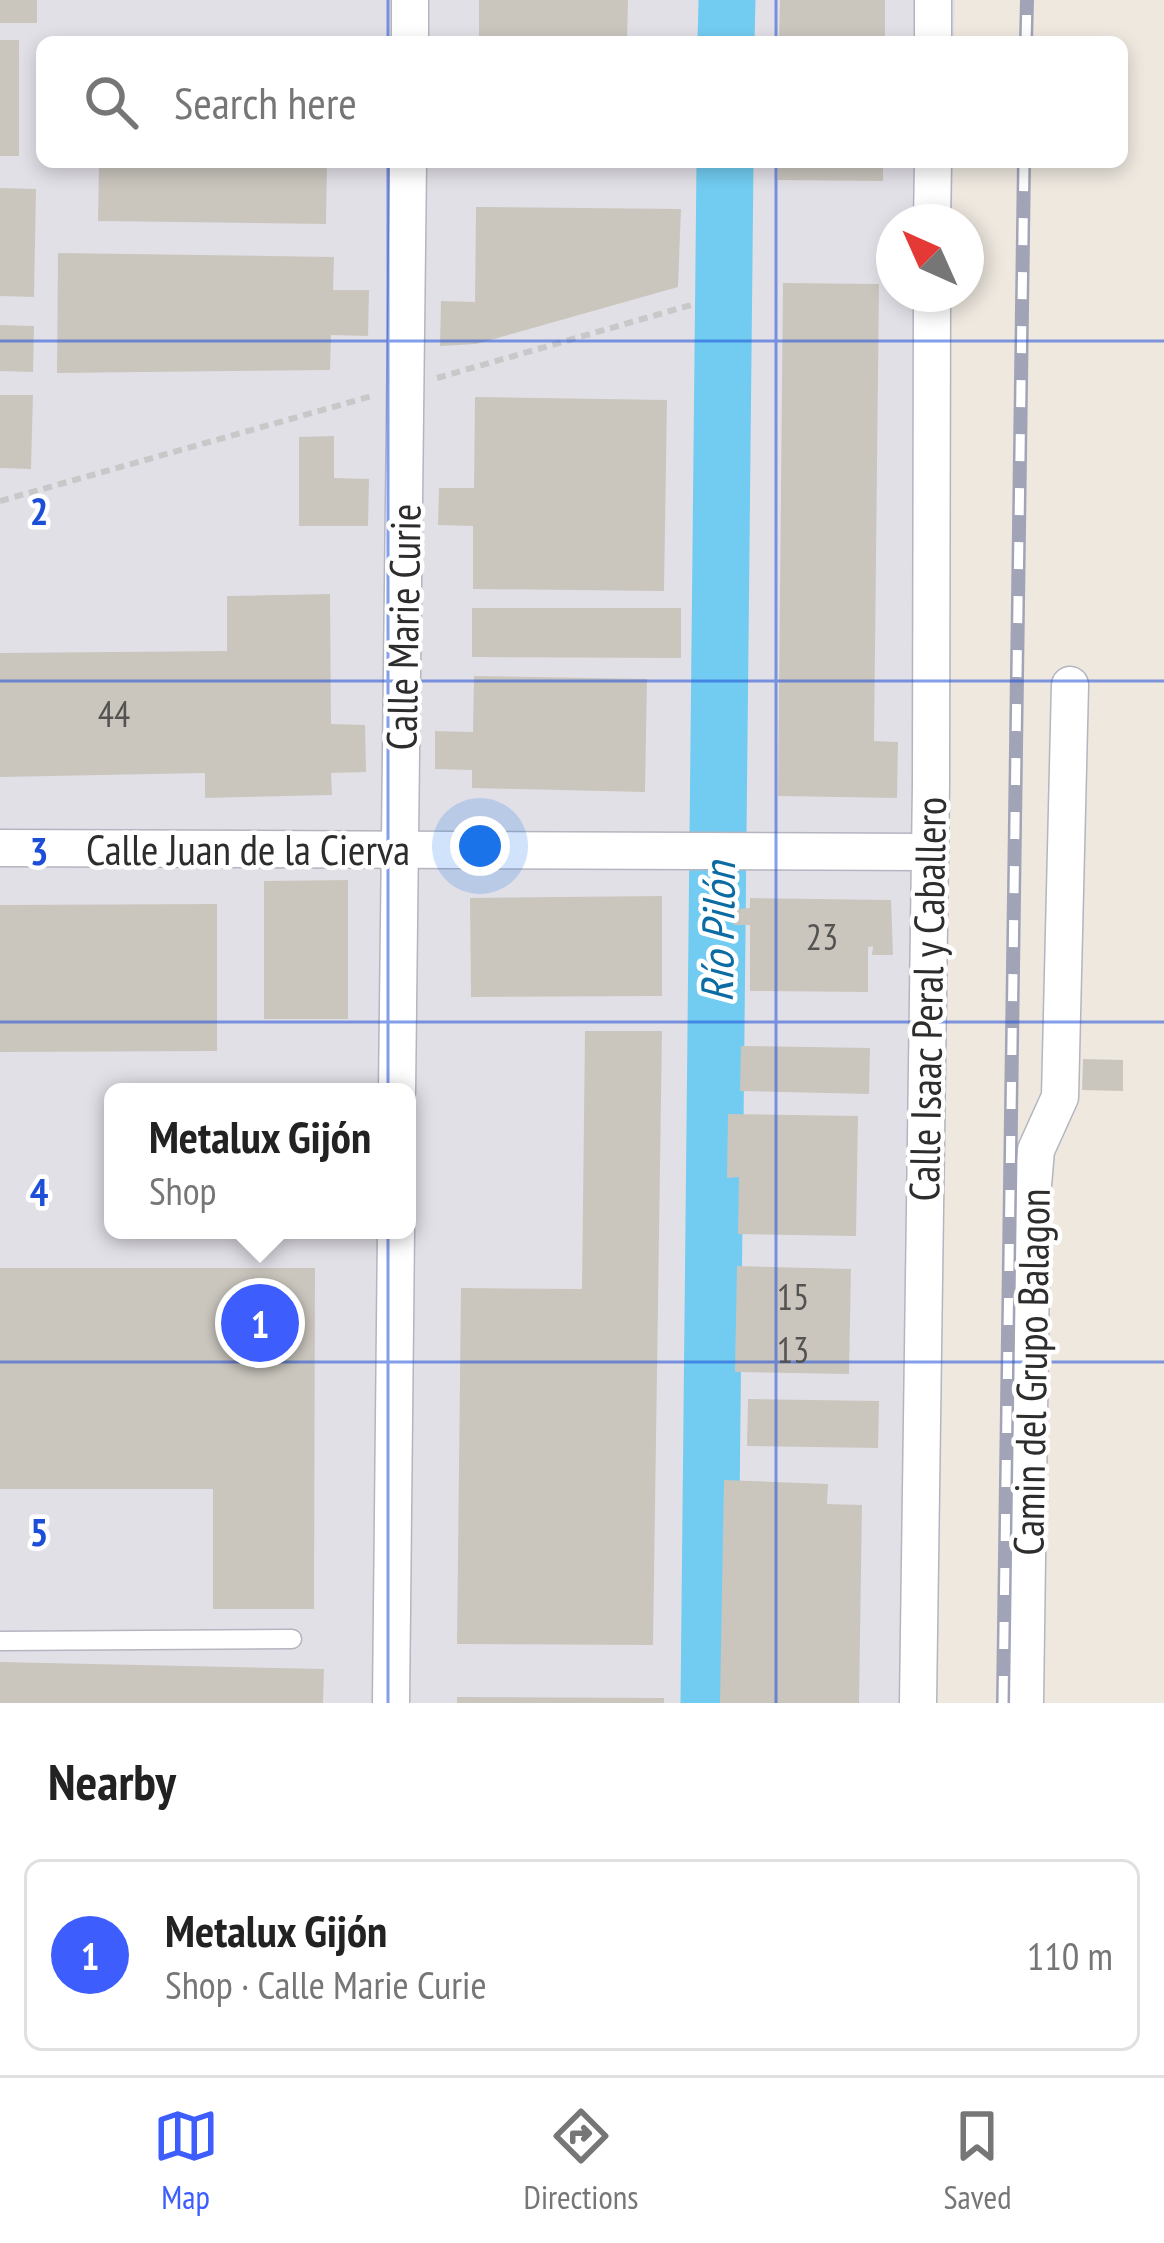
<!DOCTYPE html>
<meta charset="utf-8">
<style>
:root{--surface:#fff;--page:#f6f6f6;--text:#222;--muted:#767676;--line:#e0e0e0;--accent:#3e5dfd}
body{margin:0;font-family:"PT Sans Narrow",sans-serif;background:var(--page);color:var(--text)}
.compass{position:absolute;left:876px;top:204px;width:108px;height:108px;border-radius:50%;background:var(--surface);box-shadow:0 6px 18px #0003;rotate:315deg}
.you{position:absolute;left:480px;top:846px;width:42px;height:42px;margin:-30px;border:9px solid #fff;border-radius:50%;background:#1a73e8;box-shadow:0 0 0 18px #1a73e833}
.badge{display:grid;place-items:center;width:78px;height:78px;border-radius:50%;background:var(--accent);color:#fff;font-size:39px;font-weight:700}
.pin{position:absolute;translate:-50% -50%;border:6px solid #fff;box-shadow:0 3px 12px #0006}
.popup{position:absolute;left:104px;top:1083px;width:312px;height:156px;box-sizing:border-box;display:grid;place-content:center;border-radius:18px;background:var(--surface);filter:drop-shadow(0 3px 9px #0005);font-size:39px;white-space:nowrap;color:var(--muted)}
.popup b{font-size:45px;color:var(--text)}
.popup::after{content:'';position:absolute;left:50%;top:100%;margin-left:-24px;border:24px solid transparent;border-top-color:var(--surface)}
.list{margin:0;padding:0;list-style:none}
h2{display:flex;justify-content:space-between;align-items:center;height:156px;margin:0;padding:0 48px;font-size:51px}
h2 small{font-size:39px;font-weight:400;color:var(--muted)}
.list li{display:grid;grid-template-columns:78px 1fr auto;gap:36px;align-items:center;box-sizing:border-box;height:192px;margin:0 24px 24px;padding:0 24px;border:3px solid var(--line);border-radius:18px}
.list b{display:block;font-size:45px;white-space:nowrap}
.list p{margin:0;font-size:39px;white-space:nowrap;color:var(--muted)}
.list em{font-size:39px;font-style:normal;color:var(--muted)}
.icon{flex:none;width:66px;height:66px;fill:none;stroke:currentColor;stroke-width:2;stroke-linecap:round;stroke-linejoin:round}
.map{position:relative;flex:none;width:1164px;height:1703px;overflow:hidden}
.search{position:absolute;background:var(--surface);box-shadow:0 6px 18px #0003;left:36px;right:36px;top:36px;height:132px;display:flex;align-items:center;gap:30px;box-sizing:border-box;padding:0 42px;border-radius:18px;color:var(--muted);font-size:45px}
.sheet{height:372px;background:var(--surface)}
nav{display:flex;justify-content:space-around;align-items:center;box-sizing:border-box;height:168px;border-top:3px solid var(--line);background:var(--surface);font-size:33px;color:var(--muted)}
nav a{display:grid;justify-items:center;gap:6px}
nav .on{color:var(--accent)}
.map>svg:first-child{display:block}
</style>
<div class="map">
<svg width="1164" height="1703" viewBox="0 0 1164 1703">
<rect width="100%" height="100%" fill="#eee8df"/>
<path fill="#e2e0e7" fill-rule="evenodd" d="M0,0H955L954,42H42V162H953L952,222H894V294H951L936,1703H0ZM113,1092H407V1230H113Z"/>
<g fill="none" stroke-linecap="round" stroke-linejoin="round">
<g stroke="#72ccf1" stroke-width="57">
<polyline points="726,42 727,0"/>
<polyline points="709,1703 725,162"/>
</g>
</g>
<g fill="#cac6be">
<rect x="0" y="0" width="37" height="23"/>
<polygon points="479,0 628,0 627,42 479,42"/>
<polygon points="780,0 885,0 885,42 779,42"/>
<rect x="0" y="40" width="19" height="116"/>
<polygon points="99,162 327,162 326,224 98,221"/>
<polygon points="778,162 883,162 883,181 778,180"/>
<polygon points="0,188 36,189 34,297 0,296"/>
<polygon points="476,207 681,209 678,287 476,344 440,346 441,301 475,302"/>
<polygon points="58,253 334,257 333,290 369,290 368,336 331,335 330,370 57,373"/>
<polygon points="783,283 879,284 874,741 898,742 897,798 778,796"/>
<polygon points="0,325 34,326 33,372 0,371"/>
<polygon points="0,395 33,395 31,469 0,468"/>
<polygon points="475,397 667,400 664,591 473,589 473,526 438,525 439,488 474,488"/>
<polygon points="334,436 334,478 369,479 368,526 299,526 299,437"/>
<polygon points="330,594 331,724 365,725 366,772 331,773 332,795 205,798 205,773 0,777 0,653 227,651 227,596"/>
<polygon points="472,608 681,608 681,658 472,657"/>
<polygon points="474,676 647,679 645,792 472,788 472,770 435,769 435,731 473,732"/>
<polygon points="348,880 348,1019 264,1019 264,881"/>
<polygon points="662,896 662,996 471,997 470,898"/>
<polygon points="750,898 891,900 893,955 872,955 873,946 868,947 868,992 750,991 750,925 734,925 734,909 750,908"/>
<polygon points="217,904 217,1051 0,1052 0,905"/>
<polygon points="585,1031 662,1031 653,1645 457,1644 461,1288 582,1289"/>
<polygon points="741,1046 870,1048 869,1094 740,1091"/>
<polygon points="1083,1059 1123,1060 1123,1091 1082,1090"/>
<polygon points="728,1114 858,1116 856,1236 738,1234 739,1177 727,1178"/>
<polygon points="737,1266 851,1269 849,1374 735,1372"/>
<polygon points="0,1268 315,1268 314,1609 213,1609 213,1489 0,1489"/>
<polygon points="748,1399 879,1401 878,1448 747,1446"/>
<polygon points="724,1480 828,1484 827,1504 862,1505 859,1703 720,1703"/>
<polygon points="0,1662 324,1669 323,1703 0,1703"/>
<polygon points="457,1697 664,1698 664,1703 457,1703"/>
</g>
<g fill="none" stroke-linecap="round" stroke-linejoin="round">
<defs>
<polyline id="lane" points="0,1641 292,1639"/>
<g id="street">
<polyline points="410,42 410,0"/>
<polyline points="933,42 933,0"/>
<polyline points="932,222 933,162"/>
<polyline points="0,848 928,852"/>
<polyline points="397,1092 408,162"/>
<polyline points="391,1703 396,1230"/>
<polyline points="918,1703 931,784 932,294"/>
<polyline points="1025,1703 1032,1197 1036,1150 1060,1097 1070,685"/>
</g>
</defs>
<use href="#lane" stroke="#b3b5c0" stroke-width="21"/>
<use href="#street" stroke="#b3b5c0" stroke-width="39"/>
<g stroke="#c8c8c8" stroke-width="6" stroke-dasharray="9 6" stroke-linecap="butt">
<polyline points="437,378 691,305"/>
<polyline points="0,501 372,396"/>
</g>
<use href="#lane" stroke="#fff" stroke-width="18"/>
<use href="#street" stroke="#fff" stroke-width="36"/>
<defs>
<g id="rail">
<polyline points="1026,42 1027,0"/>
<polyline points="1003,1703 1024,162"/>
</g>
</defs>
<use href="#rail" stroke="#a1a4b7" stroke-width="14"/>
<use href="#rail" stroke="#fff" stroke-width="9" stroke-dasharray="27" stroke-linecap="butt"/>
</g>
<path fill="none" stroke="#1d4ed8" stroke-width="3" stroke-opacity="0.55" d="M388,0V42M776,0V42M388,162V1703M776,162V1703M0,341H1164M0,681H1164M0,1022H1164M0,1362H1164"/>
<g text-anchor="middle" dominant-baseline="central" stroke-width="9" stroke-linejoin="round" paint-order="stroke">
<g font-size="36" fill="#545351">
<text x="114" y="713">44</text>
<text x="822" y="936">23</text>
<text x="793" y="1296">15</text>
<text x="793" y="1349">13</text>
</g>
<g font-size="42" fill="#2d2d2d" stroke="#fff">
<text transform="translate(403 627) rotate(-89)">Calle Marie Curie</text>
<text x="248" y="849">Calle Juan de la Cierva</text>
<text transform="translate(927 999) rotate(-89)">Calle Isaac Peral y Caballero</text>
<text transform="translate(1031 1372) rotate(-89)">Camin del Grupo Balagon</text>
</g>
<g font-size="45" font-style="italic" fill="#0b6ba3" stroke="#fff">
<text transform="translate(717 932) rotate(-89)">Río Pilón</text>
</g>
</g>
<g font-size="39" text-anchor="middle" font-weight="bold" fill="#1d4ed8" stroke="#fff" stroke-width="9" stroke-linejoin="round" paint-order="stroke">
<text x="39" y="525">2</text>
<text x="39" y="865">3</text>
<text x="39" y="1206">4</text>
<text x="39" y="1546">5</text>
</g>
</svg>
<svg class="compass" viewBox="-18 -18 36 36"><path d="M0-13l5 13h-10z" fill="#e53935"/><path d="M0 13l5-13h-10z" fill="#767676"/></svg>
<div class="you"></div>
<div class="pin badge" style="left:260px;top:1323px">1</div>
<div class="popup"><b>Metalux Gijón</b>Shop</div>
<div class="search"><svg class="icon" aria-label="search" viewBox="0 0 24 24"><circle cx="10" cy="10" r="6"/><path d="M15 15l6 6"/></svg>Search here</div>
</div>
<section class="sheet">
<h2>Nearby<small></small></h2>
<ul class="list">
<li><span class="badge">1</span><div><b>Metalux Gijón</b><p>Shop · Calle Marie Curie</p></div><em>110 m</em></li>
</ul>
</section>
<nav>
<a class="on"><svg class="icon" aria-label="map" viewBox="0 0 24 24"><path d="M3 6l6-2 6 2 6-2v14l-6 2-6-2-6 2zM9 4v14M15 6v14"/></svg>Map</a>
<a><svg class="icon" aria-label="directions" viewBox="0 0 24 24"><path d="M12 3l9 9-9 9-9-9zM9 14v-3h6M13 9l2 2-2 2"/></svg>Directions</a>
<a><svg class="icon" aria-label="saved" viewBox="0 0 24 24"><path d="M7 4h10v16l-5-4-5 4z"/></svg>Saved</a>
</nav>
